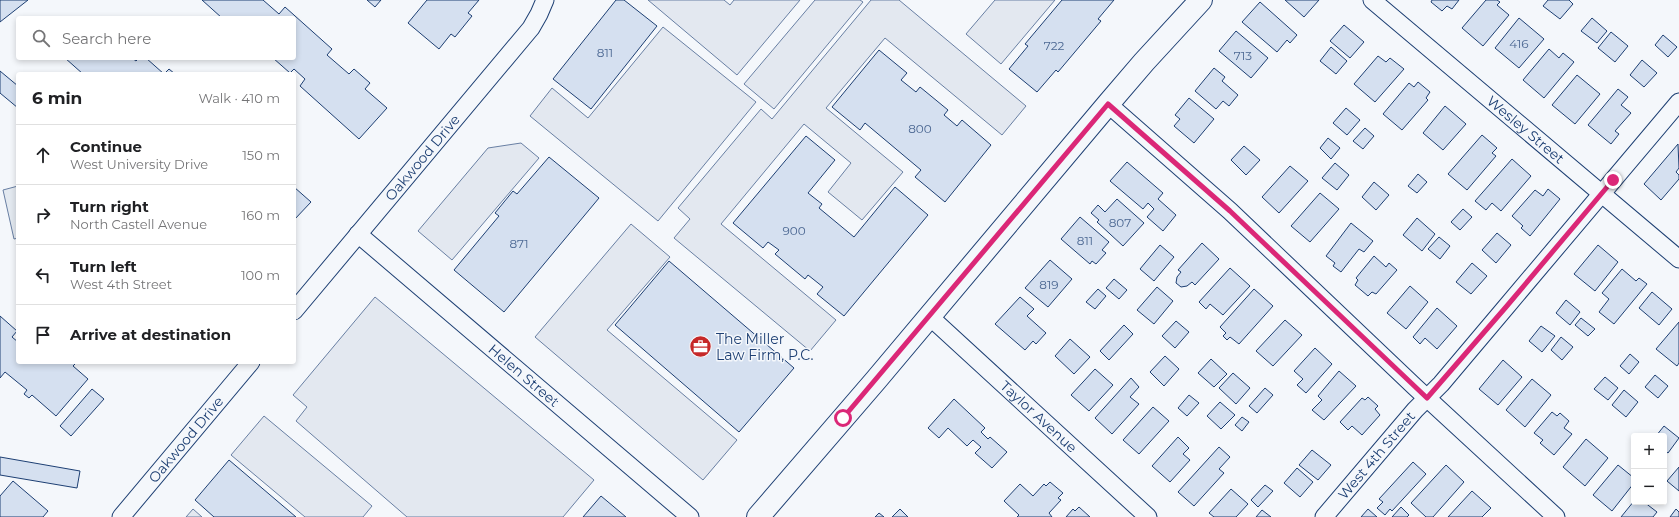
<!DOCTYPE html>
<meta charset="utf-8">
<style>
:root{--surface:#fff;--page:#f2f2f2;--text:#202124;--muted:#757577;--line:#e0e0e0}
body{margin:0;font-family:Montserrat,sans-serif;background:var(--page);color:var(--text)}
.controls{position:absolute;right:12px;bottom:12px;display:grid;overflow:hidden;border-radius:4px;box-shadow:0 2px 6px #0003}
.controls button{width:36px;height:36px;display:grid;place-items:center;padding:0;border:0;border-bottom:1px solid var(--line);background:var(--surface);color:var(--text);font:20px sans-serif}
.stop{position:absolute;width:12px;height:12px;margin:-9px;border:3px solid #db2777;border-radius:50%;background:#fff}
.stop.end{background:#db2777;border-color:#fff;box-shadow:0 1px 4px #0008}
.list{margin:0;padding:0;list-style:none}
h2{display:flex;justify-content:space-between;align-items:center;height:52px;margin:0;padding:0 16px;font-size:17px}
h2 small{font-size:13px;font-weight:400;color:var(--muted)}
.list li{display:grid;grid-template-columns:26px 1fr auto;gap:12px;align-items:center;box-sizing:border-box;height:60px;padding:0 16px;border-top:1px solid var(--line)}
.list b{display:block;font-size:15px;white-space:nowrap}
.list p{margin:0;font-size:13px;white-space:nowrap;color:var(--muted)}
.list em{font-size:13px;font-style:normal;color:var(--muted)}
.icon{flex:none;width:22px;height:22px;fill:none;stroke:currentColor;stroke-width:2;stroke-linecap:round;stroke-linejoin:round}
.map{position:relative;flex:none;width:1679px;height:517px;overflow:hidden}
.search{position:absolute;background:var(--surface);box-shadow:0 2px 6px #0003;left:16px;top:16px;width:280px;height:44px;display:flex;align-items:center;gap:10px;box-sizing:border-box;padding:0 14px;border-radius:4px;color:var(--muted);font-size:15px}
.panel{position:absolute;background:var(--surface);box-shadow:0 2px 6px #0003;left:16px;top:72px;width:280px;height:292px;border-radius:4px}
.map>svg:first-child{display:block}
</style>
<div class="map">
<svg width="1679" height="517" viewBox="0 0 1679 517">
<rect width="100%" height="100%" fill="#f4f7fb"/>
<polygon fill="#e3e9f0" stroke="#687fa3" points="18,186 18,238 14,239 3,190"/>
<g fill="#e3e8f0" stroke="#687fa3">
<polygon points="648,0 724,0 730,5 734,0 800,0 737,75"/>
<polygon points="815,0 860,0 863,2 774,109 744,84"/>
<polygon points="871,0 899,0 1026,106 1002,135 885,38 826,108 903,172 862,220 828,192 851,163 804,124 721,224 836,320 810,351 674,238 690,219 678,208 761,109 772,119"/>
<polygon points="995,0 1055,0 1001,64 966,34"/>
<polygon points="663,27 756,102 658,221 530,116 552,88 588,118"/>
<polygon points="521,143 539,158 452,260 418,231 488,148"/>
<polygon points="631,224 670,257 607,330 737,440 703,480 535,337"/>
<polygon points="375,297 594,480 563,517 407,517 296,421 307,407 293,395"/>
<polygon points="264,416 372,506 363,517 305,517 231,455"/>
<polygon points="193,509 202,517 186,517"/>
</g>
<g fill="#d5e0f0" stroke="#1d3f73">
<polygon points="0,0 28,0 0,22"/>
<polygon points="202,0 263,0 279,14 285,7 332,49 327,55 349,74 354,69 370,83 365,89 387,108 359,139 300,86 305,79 294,69 290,73 273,58 294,58 294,18 222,18"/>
<polygon points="367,0 381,0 375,7"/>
<polygon points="427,0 479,0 468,13 472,16 455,37 451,34 439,49 408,23"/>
<polygon points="616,0 624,0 657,26 591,109 553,79"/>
<polygon points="1062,0 1114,0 1098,19 1101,21 1058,72 1056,70 1037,92 1009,69 1028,46 1025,44"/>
<polygon points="1285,0 1319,0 1304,17"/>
<polygon points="1432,0 1459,0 1452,9 1447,6 1442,11 1431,2"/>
<polygon points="1486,0 1497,0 1500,2 1497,5 1509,15 1483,46 1462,28"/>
<polygon points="1548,0 1569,0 1573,4 1560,19 1543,6"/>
<polygon points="1260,2 1297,35 1290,43 1287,40 1277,52 1242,22"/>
<polygon points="1519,18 1544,39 1519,68 1495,48"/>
<polygon points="1592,18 1607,31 1597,43 1581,31"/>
<polygon points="1344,25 1364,42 1350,58 1330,41"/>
<polygon points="1236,31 1268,58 1251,78 1219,51"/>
<polygon points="1611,32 1628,46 1615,62 1598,48"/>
<polygon points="1663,35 1677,47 1668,57 1655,45"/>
<polygon points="1331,47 1347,61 1336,74 1320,61"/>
<polygon points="1549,49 1559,58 1563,53 1574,62 1544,98 1523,80"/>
<polygon points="879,50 907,73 901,80 916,92 920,87 948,110 944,115 957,126 962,120 991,145 945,202 915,177 921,170 865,123 860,130 832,107"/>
<polygon points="1378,56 1386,62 1390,58 1404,69 1375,102 1354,84"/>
<polygon points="65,58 132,58 136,61 139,58 146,58 164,74 169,69 175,74 83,74"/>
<polygon points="1642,60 1657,73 1644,87 1630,75"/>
<polygon points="1214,68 1225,77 1222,81 1238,95 1229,106 1223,101 1216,109 1195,91"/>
<polygon points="0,71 18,86 18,108 0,93"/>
<polygon points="1577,75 1600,94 1575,124 1552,105"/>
<polygon points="1418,82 1430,92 1426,98 1428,100 1402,130 1383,114 1409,83 1414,87"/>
<polygon points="1618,89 1628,97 1621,105 1631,113 1615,131 1619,134 1611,144 1588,125"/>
<polygon points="1189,98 1214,119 1194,143 1174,126 1180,119 1175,115"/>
<polygon points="1445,106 1466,124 1443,150 1423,133"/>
<polygon points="1346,108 1360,120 1347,135 1333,123"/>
<polygon points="1365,128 1374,136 1363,149 1353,141"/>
<polygon points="1482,135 1497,148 1492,153 1496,156 1467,190 1448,174"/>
<polygon points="806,136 835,160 808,193 822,204 819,208 854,237 895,187 928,215 844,316 817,294 823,287 808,275 805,279 775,254 779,250 768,242 763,248 733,223"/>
<polygon points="1328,138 1340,148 1331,159 1320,148"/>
<polygon points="1678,144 1679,168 1676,172 1679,175 1679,179 1661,200 1644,184"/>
<polygon points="1244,146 1260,160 1246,175 1231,160"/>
<polygon points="549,157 599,198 504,312 454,270 499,216 495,213 513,191 517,194"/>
<polygon points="1512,159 1531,176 1501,211 1492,203 1486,210 1475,201"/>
<polygon points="1127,162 1163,193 1158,199 1176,215 1163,231 1147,217 1154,209 1148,203 1143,209 1110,181"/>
<polygon points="1335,163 1349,175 1337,190 1322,178"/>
<polygon points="1290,166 1308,181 1279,213 1262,197"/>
<polygon points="1418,174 1427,182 1417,193 1408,186"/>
<polygon points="1374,182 1389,195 1376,210 1362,197"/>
<polygon points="294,187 311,202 294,220"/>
<polygon points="1548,189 1560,199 1530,236 1521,228 1523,226 1512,216 1535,190 1543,196"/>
<polygon points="1320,193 1339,209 1310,242 1291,226"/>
<polygon points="1117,199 1144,223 1123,246 1097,222 1099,220 1091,213 1098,205 1105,212"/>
<polygon points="1463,209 1472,217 1460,230 1451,222"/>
<polygon points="1080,217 1109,242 1102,250 1106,253 1096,264 1092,261 1090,264 1061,239"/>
<polygon points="1417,218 1435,234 1422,251 1403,235"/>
<polygon points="1351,223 1373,241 1364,252 1359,249 1341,272 1333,266 1335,263 1326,256"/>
<polygon points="1497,233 1511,245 1496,263 1482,250"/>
<polygon points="1439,237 1450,246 1440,259 1428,249"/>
<polygon points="1202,243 1219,259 1195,285 1192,282 1187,286 1181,287 1176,283 1177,277 1181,272 1178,270"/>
<polygon points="1160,245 1174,257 1154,281 1140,269"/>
<polygon points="1598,245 1618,262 1595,291 1574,274"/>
<polygon points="1374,256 1386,267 1389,263 1397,270 1376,294 1372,292 1368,296 1355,285 1358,280 1356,278"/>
<polygon points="1050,260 1072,279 1048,307 1025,288"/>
<polygon points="669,261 794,368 739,432 615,325"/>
<polygon points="1472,263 1487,276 1471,294 1456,282"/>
<polygon points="1230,268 1250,286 1223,315 1210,304 1206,309 1199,302"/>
<polygon points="1622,269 1636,281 1639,278 1647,284 1614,324 1599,312 1609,299 1602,293"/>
<polygon points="1114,279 1127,290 1119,299 1106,288"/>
<polygon points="1410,286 1428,302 1406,329 1387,313"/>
<polygon points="1157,287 1173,301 1154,324 1137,310"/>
<polygon points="1098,289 1106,296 1095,309 1086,302"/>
<polygon points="1254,289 1273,306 1239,344 1230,337 1227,340 1223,336 1226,333 1220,327"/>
<polygon points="1652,292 1672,309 1659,325 1639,308"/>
<polygon points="1020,297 1034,309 1027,316 1046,333 1036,344 1033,341 1025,350 995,324"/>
<polygon points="1566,300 1580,312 1570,325 1556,313"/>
<polygon points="1437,308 1457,326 1437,349 1425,338 1420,344 1413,337"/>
<polygon points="0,316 17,331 12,337 18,342 18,362 77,362 73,366 88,379 56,416 32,395 29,398 24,394 27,390 5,372 0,378"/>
<polygon points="1581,318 1595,329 1588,336 1575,325"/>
<polygon points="1285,320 1302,335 1273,366 1256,351"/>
<polygon points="1176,321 1189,332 1175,348 1162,336"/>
<polygon points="1679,322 1679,363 1677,366 1656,349"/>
<polygon points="1124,325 1133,334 1109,360 1100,351"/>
<polygon points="1541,326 1555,336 1542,352 1529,341"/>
<polygon points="1561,337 1573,347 1562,360 1551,350"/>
<polygon points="1070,339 1090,357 1074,374 1055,356"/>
<polygon points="1315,348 1332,364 1306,393 1297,385 1303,379 1294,371"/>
<polygon points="1630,354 1639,362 1629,374 1620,366"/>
<polygon points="1165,356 1179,369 1164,386 1150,372"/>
<polygon points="1211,359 1227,374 1214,387 1198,373"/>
<polygon points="1503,360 1522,377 1498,405 1479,389"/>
<polygon points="1095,369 1113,385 1089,411 1071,395"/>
<polygon points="1339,371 1356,386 1324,420 1312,410 1322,400 1318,396"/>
<polygon points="1233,373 1250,388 1236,404 1219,388"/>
<polygon points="1655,375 1668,386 1658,398 1645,387"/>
<polygon points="1605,377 1618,388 1608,400 1594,389"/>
<polygon points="1131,378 1139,387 1130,397 1139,404 1112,434 1095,418"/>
<polygon points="1532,379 1551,395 1525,427 1506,410"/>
<polygon points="1265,388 1273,395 1257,413 1249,406"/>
<polygon points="92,389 104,399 71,436 60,426"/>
<polygon points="1624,390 1638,402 1626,417 1612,405"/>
<polygon points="1189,395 1199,403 1187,416 1178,408"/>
<polygon points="1368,397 1378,406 1375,409 1380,415 1362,435 1352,426 1348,430 1340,422 1362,398 1365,400"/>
<polygon points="954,399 985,428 981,432 988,439 990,437 1007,452 992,468 975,453 981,447 973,440 967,446 948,428 939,438 928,428"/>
<polygon points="1220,402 1235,415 1221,429 1207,416"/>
<polygon points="1153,407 1169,421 1139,454 1123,440"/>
<polygon points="1552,412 1557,416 1560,413 1569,421 1564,428 1572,434 1554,455 1540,443 1543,440 1534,433"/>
<polygon points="1242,417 1249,422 1242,431 1235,425"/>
<polygon points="1664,426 1679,438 1668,453 1664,450 1664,436 1656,436"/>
<polygon points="1178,437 1189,448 1183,454 1190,460 1170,482 1152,466"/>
<polygon points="1586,439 1608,458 1585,486 1563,467"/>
<polygon points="1219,447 1230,457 1219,469 1224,473 1194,506 1178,492"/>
<polygon points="1312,450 1331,465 1318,480 1299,465"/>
<polygon points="0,457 80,471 77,488 0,475"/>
<polygon points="229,460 296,517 214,517 195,500"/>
<polygon points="1413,462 1426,474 1392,511 1390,509 1385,515 1377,508 1383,502 1379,499"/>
<polygon points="1446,465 1464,482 1433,517 1426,517 1411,503"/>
<polygon points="1618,465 1634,478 1634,483 1612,511 1593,495"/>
<polygon points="1679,467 1679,491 1667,481"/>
<polygon points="1297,468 1313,482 1300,497 1284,483"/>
<polygon points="13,481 48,511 43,517 0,517 0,496"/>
<polygon points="1050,482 1063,493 1058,498 1061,500 1049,513 1052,517 1017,517 1019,515 1004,501 1020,484 1033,496 1044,484 1046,486"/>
<polygon points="1265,485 1273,491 1258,507 1251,500"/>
<polygon points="1231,489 1248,504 1236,517 1214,517 1209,513"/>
<polygon points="1472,491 1491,508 1482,517 1448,517"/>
<polygon points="601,496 626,517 583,517"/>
<polygon points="1634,501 1644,502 1657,512 1653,517 1621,517"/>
<polygon points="1079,507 1090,517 1066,517 1073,509 1075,511"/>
<polygon points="1401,507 1409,515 1407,517 1392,517"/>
<polygon points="900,509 908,517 892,517"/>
<polygon points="1368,509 1377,517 1361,517"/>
<polygon points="1676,509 1679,512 1679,517 1670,517"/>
<polygon points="1262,510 1271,517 1256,517"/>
<polygon points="879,513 884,517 875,517"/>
</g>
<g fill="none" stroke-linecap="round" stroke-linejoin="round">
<defs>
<g id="street">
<path id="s1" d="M1372,0L1679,259"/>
<polyline points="1108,104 1230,211 1415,387 1556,517"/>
<path id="s2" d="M358,234L690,517"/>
<path id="s3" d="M294,311L531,28L539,14L545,0"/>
<path id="s4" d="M929,316L1148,517"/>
<path id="s5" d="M121,517L251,362"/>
<path id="s6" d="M1324,517L1415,410L1441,384L1506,307L1679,102"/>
</g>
<polyline id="secondary" points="758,517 876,380 1108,104 1144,62 1201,0"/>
</defs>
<use href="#street" stroke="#1d3f73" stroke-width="19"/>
<use href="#secondary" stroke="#1d3f73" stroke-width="24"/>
<use href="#street" stroke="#f4f7fb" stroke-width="17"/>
<use href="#secondary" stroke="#f4f7fb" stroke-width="22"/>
</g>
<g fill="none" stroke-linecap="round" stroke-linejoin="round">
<polyline stroke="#db2777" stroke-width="5" points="843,418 1108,104 1230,211 1427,398 1506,307 1613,180"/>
</g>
<defs>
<symbol id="office-disc" viewBox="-11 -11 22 22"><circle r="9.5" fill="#c62828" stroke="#f4f7fb"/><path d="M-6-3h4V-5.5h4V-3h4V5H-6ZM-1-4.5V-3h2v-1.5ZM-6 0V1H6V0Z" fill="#fff"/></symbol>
</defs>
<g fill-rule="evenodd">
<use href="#office-disc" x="688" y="334" width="25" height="25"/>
</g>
<g text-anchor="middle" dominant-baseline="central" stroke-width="3" stroke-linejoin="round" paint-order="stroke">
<g font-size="12" fill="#4b6792">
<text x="1519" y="43">416</text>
<text x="1054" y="45">722</text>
<text x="605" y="52">811</text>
<text x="1243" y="55">713</text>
<text x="920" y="128">800</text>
<text x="1120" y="222">807</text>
<text x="794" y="230">900</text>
<text x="1085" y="240">811</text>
<text x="519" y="243">871</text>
<text x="1049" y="284">819</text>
</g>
<g font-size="14" fill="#1d3f73" stroke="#f4f7fb">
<text stroke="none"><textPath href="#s1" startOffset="201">Wesley Street</textPath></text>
<text stroke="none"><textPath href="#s3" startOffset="200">Oakwood Drive</textPath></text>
<text stroke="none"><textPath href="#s2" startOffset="218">Helen Street</textPath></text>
<text stroke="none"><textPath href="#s4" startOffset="149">Taylor Avenue</textPath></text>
<text stroke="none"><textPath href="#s5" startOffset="101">Oakwood Drive</textPath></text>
<text stroke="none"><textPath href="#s6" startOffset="81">West 4th Street</textPath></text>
</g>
<g font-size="14" fill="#1d3f73" stroke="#f4f7fb" text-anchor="start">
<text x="716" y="339">The Miller<tspan x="716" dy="16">Law Firm, P.C.</tspan></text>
</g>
</g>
</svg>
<div class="controls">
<button>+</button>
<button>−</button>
</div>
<div class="stop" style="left:843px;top:418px"></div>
<div class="stop end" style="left:1613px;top:180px"></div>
<div class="search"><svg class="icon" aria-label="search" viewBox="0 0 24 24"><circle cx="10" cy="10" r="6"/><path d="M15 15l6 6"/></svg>Search here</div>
<section class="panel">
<h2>6 min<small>Walk · 410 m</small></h2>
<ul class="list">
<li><svg class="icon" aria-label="ahead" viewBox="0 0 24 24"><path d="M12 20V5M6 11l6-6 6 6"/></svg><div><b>Continue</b><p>West University Drive</p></div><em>150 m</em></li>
<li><svg class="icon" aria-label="right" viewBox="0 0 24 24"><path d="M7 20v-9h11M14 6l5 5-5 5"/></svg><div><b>Turn right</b><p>North Castell Avenue</p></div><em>160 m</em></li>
<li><svg class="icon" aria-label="left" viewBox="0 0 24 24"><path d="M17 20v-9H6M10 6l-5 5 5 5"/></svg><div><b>Turn left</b><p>West 4th Street</p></div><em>100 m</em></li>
<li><svg class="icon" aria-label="arrive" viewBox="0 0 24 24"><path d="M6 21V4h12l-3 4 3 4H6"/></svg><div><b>Arrive at destination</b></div></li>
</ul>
</section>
</div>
